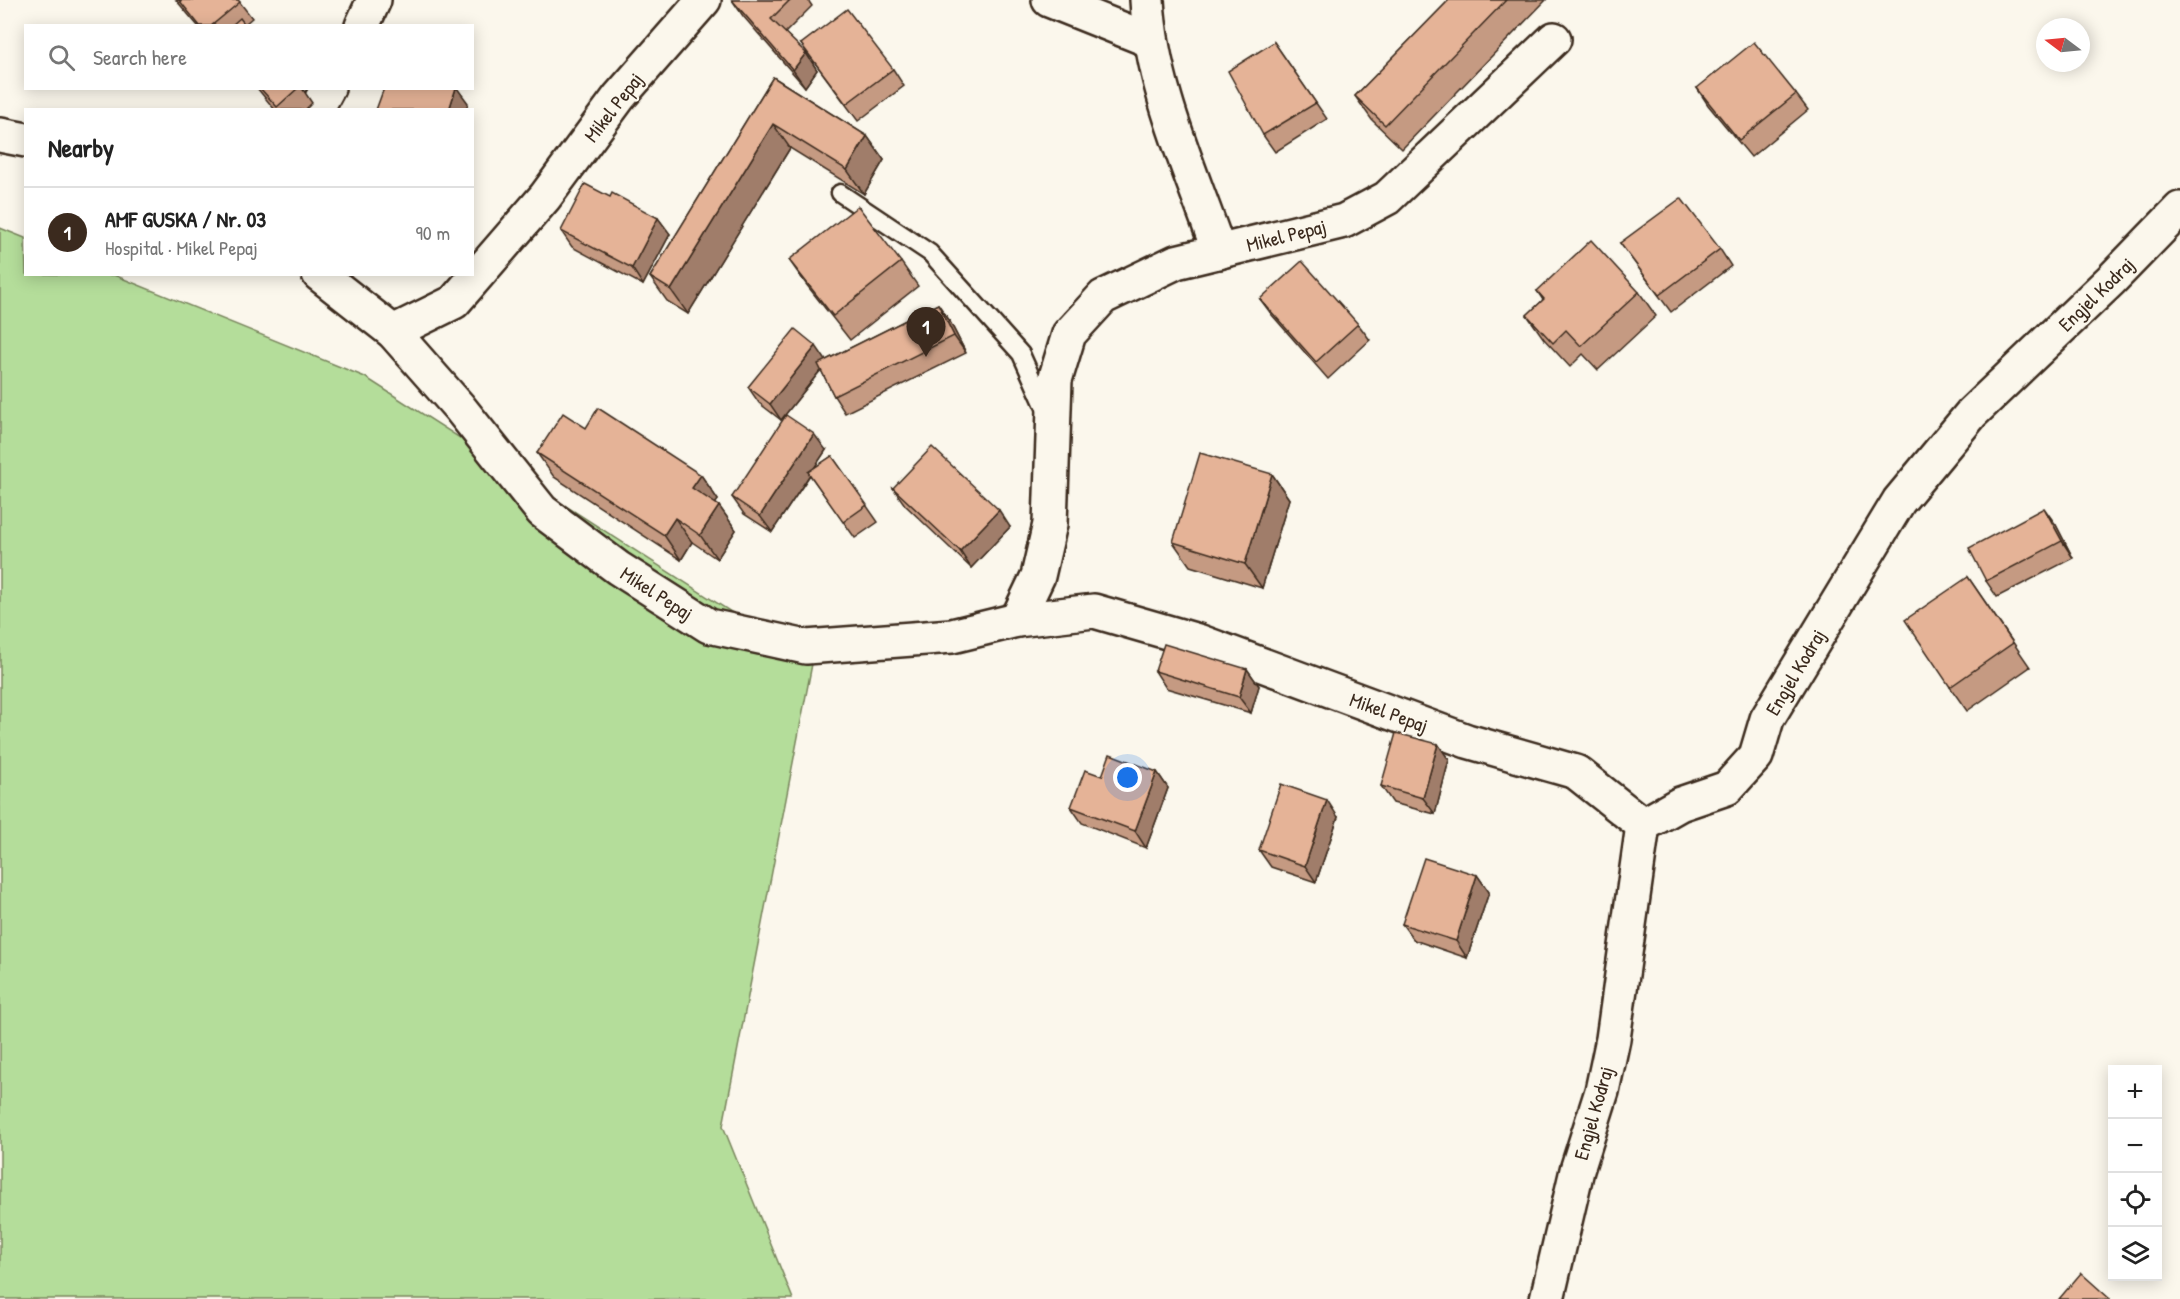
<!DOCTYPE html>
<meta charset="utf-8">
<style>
:root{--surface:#fff;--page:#f6f6f6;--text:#222;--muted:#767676;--line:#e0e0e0;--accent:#3b2a1e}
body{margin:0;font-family:"Patrick Hand",sans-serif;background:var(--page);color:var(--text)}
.controls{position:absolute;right:18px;bottom:18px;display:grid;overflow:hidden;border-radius:0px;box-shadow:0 3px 15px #0003}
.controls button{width:54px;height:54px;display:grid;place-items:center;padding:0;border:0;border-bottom:2px solid var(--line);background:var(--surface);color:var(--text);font:30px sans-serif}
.compass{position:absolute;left:2036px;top:18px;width:54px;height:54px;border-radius:50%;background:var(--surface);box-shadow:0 3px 15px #0003;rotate:286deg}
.you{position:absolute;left:1128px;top:778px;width:21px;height:21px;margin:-15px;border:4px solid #fff;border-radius:50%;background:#1a73e8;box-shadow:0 0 0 9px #1a73e833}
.badge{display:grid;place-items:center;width:39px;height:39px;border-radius:50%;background:var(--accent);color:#fff;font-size:20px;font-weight:700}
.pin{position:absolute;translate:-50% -50px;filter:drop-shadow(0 2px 3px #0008)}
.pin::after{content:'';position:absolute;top:32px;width:21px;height:18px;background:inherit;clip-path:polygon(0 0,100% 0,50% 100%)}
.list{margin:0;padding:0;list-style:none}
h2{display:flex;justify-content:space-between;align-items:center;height:78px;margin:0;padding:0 24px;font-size:26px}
h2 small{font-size:20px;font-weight:400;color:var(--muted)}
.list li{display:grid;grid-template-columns:39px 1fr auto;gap:18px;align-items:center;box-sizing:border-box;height:90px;padding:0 24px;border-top:2px solid var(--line)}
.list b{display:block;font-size:22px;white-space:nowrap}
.list p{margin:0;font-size:20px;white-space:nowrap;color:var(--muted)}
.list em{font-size:20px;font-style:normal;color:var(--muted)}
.icon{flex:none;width:33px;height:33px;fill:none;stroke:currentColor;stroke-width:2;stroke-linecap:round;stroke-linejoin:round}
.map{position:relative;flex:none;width:2180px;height:1299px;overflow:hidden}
.search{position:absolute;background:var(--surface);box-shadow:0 3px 15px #0003;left:24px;top:24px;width:450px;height:66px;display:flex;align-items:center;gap:15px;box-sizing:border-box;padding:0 21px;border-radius:0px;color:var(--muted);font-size:22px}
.panel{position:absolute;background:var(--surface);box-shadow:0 3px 15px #0003;left:24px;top:108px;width:450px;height:168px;border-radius:0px}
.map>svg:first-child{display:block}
</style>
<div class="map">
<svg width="2180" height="1299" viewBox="0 0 2180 1299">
<rect width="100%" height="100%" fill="#fbf7ec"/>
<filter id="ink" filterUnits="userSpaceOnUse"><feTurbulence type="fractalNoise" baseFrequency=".0167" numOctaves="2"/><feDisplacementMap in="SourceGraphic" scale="12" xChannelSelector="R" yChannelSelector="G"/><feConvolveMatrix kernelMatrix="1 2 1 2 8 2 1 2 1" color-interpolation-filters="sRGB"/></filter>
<g filter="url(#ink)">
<polygon fill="#b4dd9a" stroke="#78845c" stroke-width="1.5" points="0,228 25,238 26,274 114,275 365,377 812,664 723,1126 793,1299 0,1299"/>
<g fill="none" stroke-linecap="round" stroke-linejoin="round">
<defs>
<polyline id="lane" points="840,193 930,253 1021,354 1047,412"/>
<g id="street">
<polyline points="1049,0 1149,40"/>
<path d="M1147,0C1152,89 1190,168 1219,252"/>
<polyline points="362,26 374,0"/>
<polyline points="316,110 328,88"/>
<polyline points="0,135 26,140"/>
<polyline points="319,274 393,332 459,407 542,511 618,568 709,626 806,647 952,636 1017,620 1094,611 1198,641 1467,741 1576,772 1643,825"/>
<polyline points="393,332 454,302 545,197 619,97 704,0"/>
<polyline points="1017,620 1038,576 1050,524 1055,380 1069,334 1103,297 1176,262 1344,221 1387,198 1554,39"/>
<polyline points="1547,1299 1577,1170 1602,1091 1613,1039 1643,825 1680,804 1727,788 1756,756 1767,719 1899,501 1972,413 2111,280 2180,209"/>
</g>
</defs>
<use href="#lane" stroke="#3b2a1e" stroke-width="21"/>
<use href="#street" stroke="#3b2a1e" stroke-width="38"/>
<use href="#lane" stroke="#fbf7ec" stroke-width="16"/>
<use href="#street" stroke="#fbf7ec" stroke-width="33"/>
</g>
<g fill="#c59a82" stroke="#3b2a1e" stroke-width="1.5">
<polygon points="176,0 238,0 252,18 245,24 246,26 198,26"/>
<polygon points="732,0 808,0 812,6 785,33 806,53 817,70 805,87 743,16"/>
<polygon points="1449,0 1546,0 1402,149 1372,120 1355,96"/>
<polygon points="1274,42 1327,119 1275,152 1263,135"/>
<polygon points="801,44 893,69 904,86 858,121"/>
<polygon points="773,77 867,136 884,160 864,194 790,148 688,314 667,301 650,277"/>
<polygon points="257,88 302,88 312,103 305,110 275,110"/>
<polygon points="1697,88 1796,94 1808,110 1751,157 1708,105"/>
<polygon points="610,197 658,218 670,234 643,285 572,247 561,231"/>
<polygon points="1620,243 1720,249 1731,266 1671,312"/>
<polygon points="789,260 901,262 918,286 850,340 806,284"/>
<polygon points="1537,291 1639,292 1656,316 1598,370 1583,354 1570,367 1544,339 1527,315 1543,300"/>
<polygon points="1260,299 1358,324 1370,340 1328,379 1272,315"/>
<polygon points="938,304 949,320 966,353 845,413 834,396 821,370 781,420 759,403 748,387 826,360"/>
<polygon points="586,428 701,475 718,500 715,503 719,506 736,530 717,559 692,542 681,560 554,477 537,453"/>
<polygon points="826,450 814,468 832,456 878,522 855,538 810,475 772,532 744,514 732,497"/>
<polygon points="1272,474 1289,499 1262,588 1190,566 1173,542"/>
<polygon points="893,488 1010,527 971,568 905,505"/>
<polygon points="2056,525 2073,558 1997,597 1986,581"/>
<polygon points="1968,577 2030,667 1967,711 1950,687"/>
<polygon points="1247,669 1259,686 1251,713 1166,688 1155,671"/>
<polygon points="1438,744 1449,760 1435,814 1393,803 1381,786"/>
<polygon points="1157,772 1168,788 1146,848 1082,823 1071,807 1102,776"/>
<polygon points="1338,817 1316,882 1271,867 1259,850"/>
<polygon points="1477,875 1489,892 1467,958 1414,940 1402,924"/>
</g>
<g fill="#a07d6a" stroke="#3b2a1e" stroke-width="1.5">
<polygon points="806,53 817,70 805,87 793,70"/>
<polygon points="456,88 457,88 468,103 466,110 449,110"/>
<polygon points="773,124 790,148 688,314 671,290"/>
<polygon points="867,136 884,160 864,194 847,170"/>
<polygon points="658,218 670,234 643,285 632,268"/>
<polygon points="938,304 949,320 966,353 954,336"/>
<polygon points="816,346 827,362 781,420 770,404"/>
<polygon points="814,434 826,450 772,532 760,516"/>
<polygon points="1272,474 1289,499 1262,588 1245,564"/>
<polygon points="701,475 718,500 709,513 692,488"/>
<polygon points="719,506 736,530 717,559 700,535"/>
<polygon points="2044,508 2056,525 2073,558 2062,541"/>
<polygon points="999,510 1010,527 971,568 960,551"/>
<polygon points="675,518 692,542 681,560 664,535"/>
<polygon points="1247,669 1259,686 1251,713 1239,697"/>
<polygon points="1438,744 1449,760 1435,814 1423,798"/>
<polygon points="1157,772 1168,788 1146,848 1135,831"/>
<polygon points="1327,800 1338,817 1316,882 1305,866"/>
<polygon points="1477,875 1489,892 1467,958 1456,941"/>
</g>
<g fill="#e5b397" stroke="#3b2a1e" stroke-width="1.5">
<polygon points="179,0 238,0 240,2 211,26 200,26"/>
<polygon points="732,0 790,0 771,19 806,53 793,70"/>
<polygon points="1449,0 1506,0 1385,125 1355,96"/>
<polygon points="847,9 893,69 846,104 801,44"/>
<polygon points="240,18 246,26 231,26"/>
<polygon points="1274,42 1316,103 1263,135 1228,71"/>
<polygon points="1754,42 1796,94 1739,140 1697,88"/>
<polygon points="773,77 867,136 847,170 773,124 671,290 650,277"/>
<polygon points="260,88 298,88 277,107"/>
<polygon points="384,88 456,88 449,110 376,110"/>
<polygon points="585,184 610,197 612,193 658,218 632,268 561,231"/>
<polygon points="1681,198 1720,249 1659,295 1620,243"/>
<polygon points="858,206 901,262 833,316 789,260"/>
<polygon points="1591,240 1639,292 1581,346 1566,330 1553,343 1527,315 1544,299 1537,291"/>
<polygon points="1302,261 1358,324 1316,362 1260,299"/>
<polygon points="938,304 954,336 834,396 818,364"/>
<polygon points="795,329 816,346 770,404 748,387"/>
<polygon points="598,408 701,475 692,488 719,506 700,535 675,518 664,535 537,453 563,413 586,428"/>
<polygon points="786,415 814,434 760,516 732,497"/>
<polygon points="932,447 999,510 960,551 893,488"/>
<polygon points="1200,453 1272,474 1245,564 1173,542"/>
<polygon points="832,456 867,505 843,522 808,472"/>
<polygon points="2044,508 2062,541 1986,581 1969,548"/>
<polygon points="1968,577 2013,643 1950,687 1905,620"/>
<polygon points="1164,644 1247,669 1239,697 1155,671"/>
<polygon points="1396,733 1438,744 1423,798 1381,786"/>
<polygon points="1110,754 1157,772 1135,831 1071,807 1085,770 1102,776"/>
<polygon points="1281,784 1327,800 1305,866 1259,850"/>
<polygon points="1424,858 1477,875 1456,941 1402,924"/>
<polygon points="2081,1273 2110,1299 2059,1299"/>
</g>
</g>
<g text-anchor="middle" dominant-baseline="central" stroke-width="4.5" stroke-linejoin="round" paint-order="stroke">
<g font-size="20" fill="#3b2a1e" stroke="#fbf7ec">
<text transform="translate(613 107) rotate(-52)">Mikel Pepaj</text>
<text transform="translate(1286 235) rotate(-14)">Mikel Pepaj</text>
<text transform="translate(2096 294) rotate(-44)">Engjel Kodraj</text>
<text transform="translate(657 593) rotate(33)">Mikel Pepaj</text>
<text transform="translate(1795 672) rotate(-59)">Engjel Kodraj</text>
<text transform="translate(1389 712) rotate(20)">Mikel Pepaj</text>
<text transform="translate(1593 1113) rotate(-74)">Engjel Kodraj</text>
</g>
</g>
</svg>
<div class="controls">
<button>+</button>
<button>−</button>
<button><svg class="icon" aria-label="locate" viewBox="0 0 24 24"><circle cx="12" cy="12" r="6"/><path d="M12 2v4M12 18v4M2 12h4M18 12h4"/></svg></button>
<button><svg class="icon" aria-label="layers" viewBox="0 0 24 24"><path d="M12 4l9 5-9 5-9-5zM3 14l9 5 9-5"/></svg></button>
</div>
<svg class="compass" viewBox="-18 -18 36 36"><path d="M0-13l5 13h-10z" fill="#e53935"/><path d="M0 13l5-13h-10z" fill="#767676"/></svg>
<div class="you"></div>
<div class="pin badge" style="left:926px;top:357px">1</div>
<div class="search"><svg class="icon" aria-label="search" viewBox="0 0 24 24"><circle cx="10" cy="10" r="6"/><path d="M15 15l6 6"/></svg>Search here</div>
<section class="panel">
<h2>Nearby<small></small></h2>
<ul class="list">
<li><span class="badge">1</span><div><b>AMF GUSKA / Nr. 03</b><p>Hospital · Mikel Pepaj</p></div><em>90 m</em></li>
</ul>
</section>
</div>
